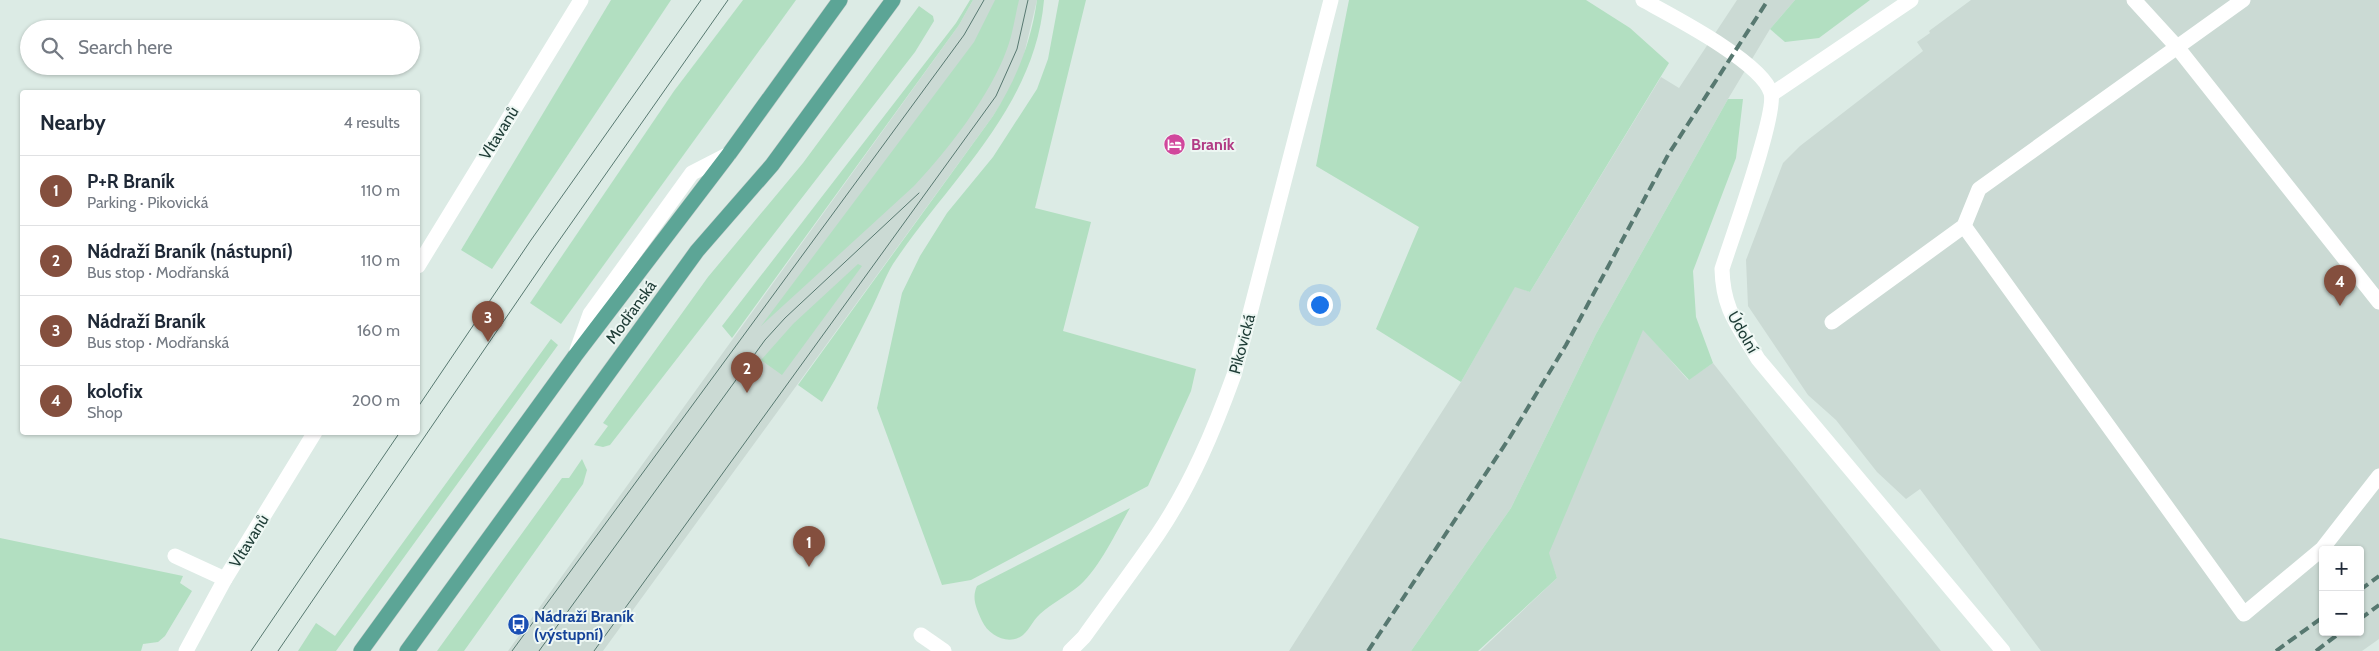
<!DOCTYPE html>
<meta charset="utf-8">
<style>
:root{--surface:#fff;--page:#f6f6f7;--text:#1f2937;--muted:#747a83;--line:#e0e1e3;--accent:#844f3e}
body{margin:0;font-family:Cabin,sans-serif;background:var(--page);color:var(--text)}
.controls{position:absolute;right:15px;bottom:15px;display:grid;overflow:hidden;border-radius:5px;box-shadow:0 1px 4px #0004}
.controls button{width:45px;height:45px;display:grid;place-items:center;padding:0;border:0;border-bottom:1px solid var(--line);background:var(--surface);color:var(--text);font:25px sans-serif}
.you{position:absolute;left:1319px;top:304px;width:18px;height:18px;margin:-12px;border:4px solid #fff;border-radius:50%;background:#1a73e8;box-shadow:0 0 0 8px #1a73e833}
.badge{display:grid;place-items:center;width:32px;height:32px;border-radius:50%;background:var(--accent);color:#fff;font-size:16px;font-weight:700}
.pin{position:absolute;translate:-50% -41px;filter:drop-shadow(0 1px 2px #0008)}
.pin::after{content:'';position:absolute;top:26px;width:18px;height:15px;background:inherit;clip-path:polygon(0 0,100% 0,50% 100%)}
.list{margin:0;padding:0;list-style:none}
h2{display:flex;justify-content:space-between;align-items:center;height:65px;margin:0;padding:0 20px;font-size:21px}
h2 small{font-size:16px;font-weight:400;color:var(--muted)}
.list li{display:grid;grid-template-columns:32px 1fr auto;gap:15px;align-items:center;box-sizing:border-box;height:70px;padding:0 20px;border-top:1px solid var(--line)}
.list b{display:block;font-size:19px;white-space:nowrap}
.list p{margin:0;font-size:16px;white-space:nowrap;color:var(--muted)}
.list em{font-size:16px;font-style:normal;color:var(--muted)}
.icon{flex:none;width:28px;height:28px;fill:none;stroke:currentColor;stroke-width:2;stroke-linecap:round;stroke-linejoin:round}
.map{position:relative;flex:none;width:2379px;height:651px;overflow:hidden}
.search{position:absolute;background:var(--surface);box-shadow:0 1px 4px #0004;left:20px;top:20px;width:400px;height:55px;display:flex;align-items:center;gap:12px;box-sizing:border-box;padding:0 18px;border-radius:28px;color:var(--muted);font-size:19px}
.panel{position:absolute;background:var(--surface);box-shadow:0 1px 4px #0004;left:20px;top:90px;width:400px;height:345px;border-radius:5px}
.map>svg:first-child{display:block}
</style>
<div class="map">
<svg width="2379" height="651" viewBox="0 0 2379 651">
<rect width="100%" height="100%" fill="#dcebe5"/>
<g fill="#cbdad4" fill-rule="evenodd">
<polygon points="973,0 1037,0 1022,63 1011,88 993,116 603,651 508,651 959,25"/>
<polygon points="1737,0 1795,0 1770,29 1728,99 1596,334 1511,508 1411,651 1289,651 1461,382 1515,286 1530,292 1661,77 1679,88"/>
<path d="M1971,0H2379V639L2362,651H2041L1920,489L1906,499L1877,472L1836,420L1808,395L1748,306L1746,260L1783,163L1800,146L1923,51L1917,42L1930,33L1929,31ZM2323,550H2360V632H2323Z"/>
<polygon points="1643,329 1688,380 1713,363 1941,651 1480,651 1557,578 1548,553"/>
</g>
<g fill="#b2dfc1">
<polygon points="611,0 671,0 492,269 461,250"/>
<polygon points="743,0 796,0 561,324 530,303 674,91"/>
<polygon points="970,0 973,0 959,25 732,338 722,326 956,23"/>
<path d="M995,0H1019C1015,16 1013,33 1007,49C990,96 948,150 914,186L761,326L974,42Z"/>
<path d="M1037,0H1044C1035,107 950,179 893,264C885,277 879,294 872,308C856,340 840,372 822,402L798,385L993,116C1016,80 1031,43 1037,0Z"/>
<polygon points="1059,0 1086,0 1035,208 1091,222 1063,331 1196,369 1191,391 1148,486 971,580 942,585 877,408 902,293 920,256 947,213 993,157 1037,89 1048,59"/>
<polygon points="1349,0 1586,0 1630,28 1669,63 1530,292 1515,287 1461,382 1376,329 1419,227 1316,166"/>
<polygon points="1795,0 1870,0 1819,38 1785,42 1770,29"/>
<polygon points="919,6 933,16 934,21 915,52 610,445 603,447 594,445 608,426 603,423 708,277 803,163"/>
<polygon points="1728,99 1743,99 1736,158 1693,271 1696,317 1713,363 1689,380 1643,330 1549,553 1557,578 1478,651 1411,651 1511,508 1596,334"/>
<polygon points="858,264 862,266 782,375 761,360 793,324"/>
<polygon points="551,339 558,345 336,651 298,651 316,623 335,636"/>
<polygon points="582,459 587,470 583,484 464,651 437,651 562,478 569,478"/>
<path d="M1130,508C1116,532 1100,567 1080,585C1068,595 1052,603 1040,614C1033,620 1030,629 1023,635C1009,646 989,636 982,621C977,609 971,599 977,586Z"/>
<polygon points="0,538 183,576 180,583 192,591 165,636 158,642 143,644 141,651 0,651"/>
</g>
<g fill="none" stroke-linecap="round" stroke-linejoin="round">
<defs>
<g id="major">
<polyline points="361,651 575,356 729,154 840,0"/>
<polyline points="407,651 697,251 772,165 893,0"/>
</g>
</defs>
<use href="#major" stroke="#c0c8c6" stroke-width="16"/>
<g stroke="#fff" stroke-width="15">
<path d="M1643,0C1672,16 1762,62 1771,93C1777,115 1731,240 1722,269C1723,310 1738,325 1758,359L2003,651"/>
<polyline points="2134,0 2177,47 2379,302"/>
<polyline points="1772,94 1911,0"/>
<polyline points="1964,226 2244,614 2322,549 2379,476"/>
<polyline points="418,266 581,0"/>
<polyline points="1832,322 1964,226 1979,189 2243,0"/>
<polyline points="577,350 590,314 692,173 729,154"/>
<polyline points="175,556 225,579"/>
<polyline points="921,635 944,651"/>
<polyline points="186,651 225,579 315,432"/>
<path d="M1070,651L1084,637C1109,602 1134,569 1158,534C1191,485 1214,430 1234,375L1331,0"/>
</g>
<use href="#major" stroke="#5ca596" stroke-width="15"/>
<g stroke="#577870" stroke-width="1">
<polyline points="418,407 531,240 701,0"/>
<polyline points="251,651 400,432"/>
<polyline points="278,651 551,252 728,0"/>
<polyline points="512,651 964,35 984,0"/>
<polyline points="539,651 765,340 785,318 919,193"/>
<polyline points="594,651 996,96 1017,49 1028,0"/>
</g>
<g stroke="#577870" stroke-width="4" stroke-dasharray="10 5" stroke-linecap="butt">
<polyline points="2360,590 2379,576"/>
<polyline points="2360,619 2379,605"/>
<polyline points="1368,651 1510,437 1566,345 1668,155 1768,0"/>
<polyline points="2276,651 2323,617"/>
<polyline points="2316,651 2341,632"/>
</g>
</g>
<defs>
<symbol id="hotel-disc" viewBox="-11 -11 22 22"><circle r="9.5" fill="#d1479c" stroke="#edf7f3"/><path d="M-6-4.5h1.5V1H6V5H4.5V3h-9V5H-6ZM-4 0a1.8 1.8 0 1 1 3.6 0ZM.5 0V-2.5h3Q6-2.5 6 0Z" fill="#fff"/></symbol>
<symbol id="bus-disc" viewBox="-11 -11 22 22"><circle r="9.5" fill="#1a4fb4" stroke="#edf7f3"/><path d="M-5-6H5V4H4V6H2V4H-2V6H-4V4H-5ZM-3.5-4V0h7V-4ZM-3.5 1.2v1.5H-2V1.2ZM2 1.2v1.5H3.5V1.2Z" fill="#fff"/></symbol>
</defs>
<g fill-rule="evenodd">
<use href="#hotel-disc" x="1162" y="132" width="25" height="25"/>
<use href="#bus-disc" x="506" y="612" width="25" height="25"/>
</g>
<g text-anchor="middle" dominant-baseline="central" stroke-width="4" stroke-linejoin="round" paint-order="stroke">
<g font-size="16" fill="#1d3b35" stroke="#edf7f3">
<text transform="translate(499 133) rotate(-58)">Vltavanů</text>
<text transform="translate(631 312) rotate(-54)">Modřanská</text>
<text transform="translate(1743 332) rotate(60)">Údolní</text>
<text transform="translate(1242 344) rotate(-75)">Pikovická</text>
<text transform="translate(249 541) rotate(-58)">Vltavanů</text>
</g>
<g font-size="16" font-weight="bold" fill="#b23c85" stroke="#edf7f3" text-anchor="start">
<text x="1191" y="144">Braník</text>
</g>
<g font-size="16" font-weight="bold" fill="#164399" stroke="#edf7f3" text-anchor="start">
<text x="534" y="616">Nádraží Braník<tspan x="534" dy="18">(výstupní)</tspan></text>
</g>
</g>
</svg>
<div class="controls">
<button>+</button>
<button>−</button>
</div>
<div class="you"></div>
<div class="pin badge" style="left:809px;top:567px">1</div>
<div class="pin badge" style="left:747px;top:393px">2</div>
<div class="pin badge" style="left:488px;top:342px">3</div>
<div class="pin badge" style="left:2340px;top:306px">4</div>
<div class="search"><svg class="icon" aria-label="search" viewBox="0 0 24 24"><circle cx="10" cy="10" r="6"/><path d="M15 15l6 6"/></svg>Search here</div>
<section class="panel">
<h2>Nearby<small>4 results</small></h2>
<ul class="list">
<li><span class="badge">1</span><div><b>P+R Braník</b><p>Parking · Pikovická</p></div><em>110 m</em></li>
<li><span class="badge">2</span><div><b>Nádraží Braník (nástupní)</b><p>Bus stop · Modřanská</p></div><em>110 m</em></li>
<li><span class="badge">3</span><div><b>Nádraží Braník</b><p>Bus stop · Modřanská</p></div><em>160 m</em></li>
<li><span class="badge">4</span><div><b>kolofix</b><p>Shop</p></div><em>200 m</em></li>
</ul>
</section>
</div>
